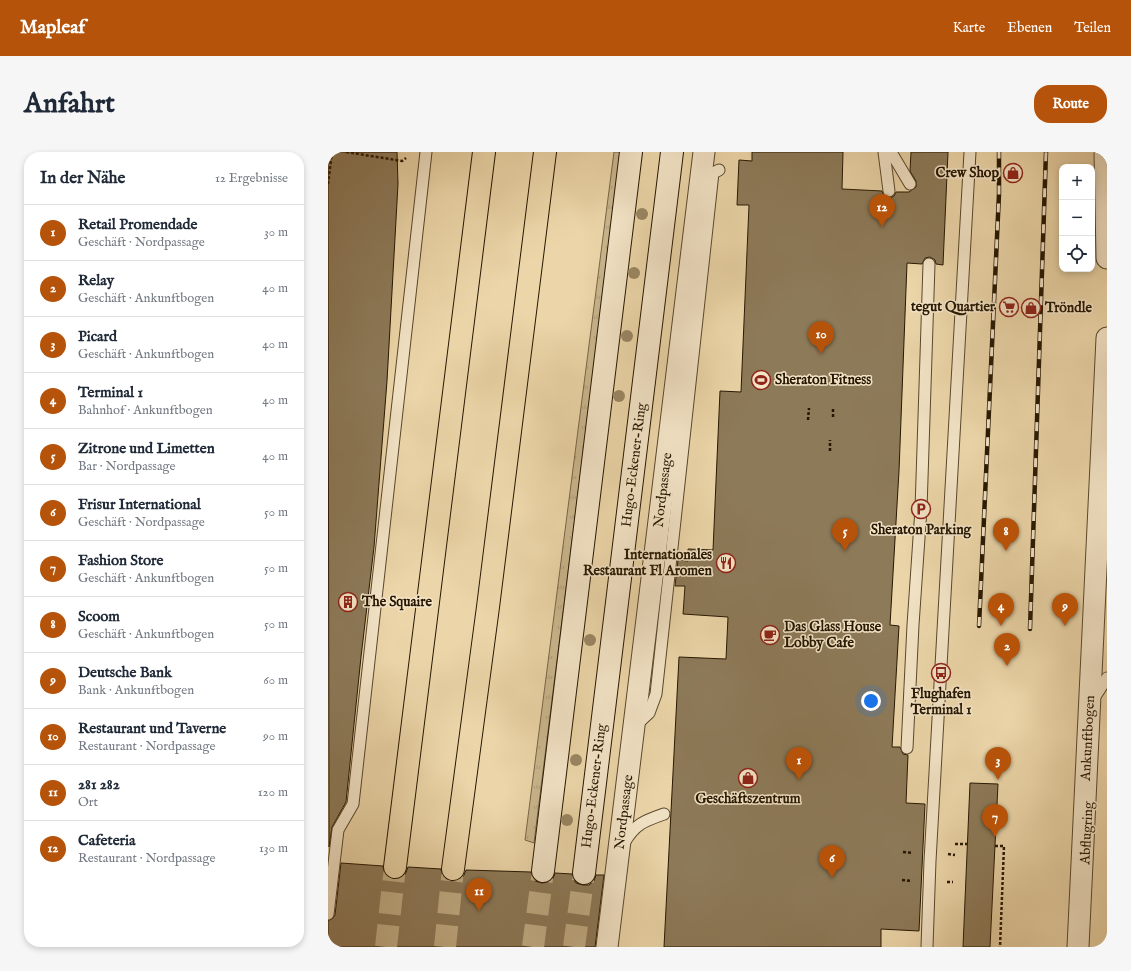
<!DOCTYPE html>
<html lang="de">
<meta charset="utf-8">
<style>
:root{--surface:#fff;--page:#f6f6f7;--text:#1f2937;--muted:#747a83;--line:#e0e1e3;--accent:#b45309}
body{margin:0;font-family:"IM FELL English",serif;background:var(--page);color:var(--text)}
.controls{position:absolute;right:12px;top:12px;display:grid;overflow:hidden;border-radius:8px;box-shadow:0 2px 6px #0003}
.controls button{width:36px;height:36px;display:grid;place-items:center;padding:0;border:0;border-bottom:1px solid var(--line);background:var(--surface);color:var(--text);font:20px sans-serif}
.you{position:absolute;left:543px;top:549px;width:14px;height:14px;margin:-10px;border:3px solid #fff;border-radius:50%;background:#1a73e8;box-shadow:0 0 0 6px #1a73e833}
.badge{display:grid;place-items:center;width:26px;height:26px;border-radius:50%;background:var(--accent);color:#fff;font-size:13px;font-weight:700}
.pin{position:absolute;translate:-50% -33px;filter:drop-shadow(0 1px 2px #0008)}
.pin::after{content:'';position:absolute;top:21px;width:14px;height:12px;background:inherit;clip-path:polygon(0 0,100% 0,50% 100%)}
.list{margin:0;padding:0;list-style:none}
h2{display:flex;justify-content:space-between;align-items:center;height:52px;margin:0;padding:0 16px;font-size:17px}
h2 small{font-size:13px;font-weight:400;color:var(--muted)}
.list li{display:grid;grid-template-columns:26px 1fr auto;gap:12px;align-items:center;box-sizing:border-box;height:56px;padding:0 16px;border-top:1px solid var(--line)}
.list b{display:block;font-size:15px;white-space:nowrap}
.list p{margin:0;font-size:13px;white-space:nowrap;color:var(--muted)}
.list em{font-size:13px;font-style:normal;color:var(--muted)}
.icon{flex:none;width:22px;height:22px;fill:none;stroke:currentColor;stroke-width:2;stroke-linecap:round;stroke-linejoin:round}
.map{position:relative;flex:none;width:779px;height:795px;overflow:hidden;border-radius:16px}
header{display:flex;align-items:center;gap:24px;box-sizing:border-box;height:56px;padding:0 20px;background:var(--accent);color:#fff}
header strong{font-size:19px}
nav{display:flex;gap:22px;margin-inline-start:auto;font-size:14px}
.intro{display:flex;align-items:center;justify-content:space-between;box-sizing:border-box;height:96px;padding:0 24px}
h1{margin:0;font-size:28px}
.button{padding:10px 18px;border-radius:16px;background:var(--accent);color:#fff;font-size:14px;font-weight:700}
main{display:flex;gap:24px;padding:0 24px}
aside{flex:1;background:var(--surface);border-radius:16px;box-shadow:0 2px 6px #0003}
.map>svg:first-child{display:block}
</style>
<header>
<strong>Mapleaf</strong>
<nav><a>Karte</a><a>Ebenen</a><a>Teilen</a></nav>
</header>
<div class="intro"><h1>Anfahrt</h1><a class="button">Route</a></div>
<main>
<aside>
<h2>In der Nähe<small>12 Ergebnisse</small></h2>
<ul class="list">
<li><span class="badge">1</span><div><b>Retail Promendade</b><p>Geschäft · Nordpassage</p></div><em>30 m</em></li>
<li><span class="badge">2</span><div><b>Relay</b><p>Geschäft · Ankunftbogen</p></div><em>40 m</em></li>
<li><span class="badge">3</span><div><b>Picard</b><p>Geschäft · Ankunftbogen</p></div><em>40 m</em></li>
<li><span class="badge">4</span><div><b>Terminal 1</b><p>Bahnhof · Ankunftbogen</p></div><em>40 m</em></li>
<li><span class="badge">5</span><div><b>Zitrone und Limetten</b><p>Bar · Nordpassage</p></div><em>40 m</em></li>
<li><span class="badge">6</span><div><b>Frisur International</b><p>Geschäft · Nordpassage</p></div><em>50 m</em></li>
<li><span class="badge">7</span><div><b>Fashion Store</b><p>Geschäft · Ankunftbogen</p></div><em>50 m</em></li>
<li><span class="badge">8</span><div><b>Scoom</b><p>Geschäft · Ankunftbogen</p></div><em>50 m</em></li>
<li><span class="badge">9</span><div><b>Deutsche Bank</b><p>Bank · Ankunftbogen</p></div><em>60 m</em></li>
<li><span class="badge">10</span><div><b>Restaurant und Taverne</b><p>Restaurant · Nordpassage</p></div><em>90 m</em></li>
<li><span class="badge">11</span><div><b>281 282</b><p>Ort</p></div><em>120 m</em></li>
<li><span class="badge">12</span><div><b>Cafeteria</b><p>Restaurant · Nordpassage</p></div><em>130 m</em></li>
</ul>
</aside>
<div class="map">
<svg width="779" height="795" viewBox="0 0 779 795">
<defs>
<pattern id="grass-tufts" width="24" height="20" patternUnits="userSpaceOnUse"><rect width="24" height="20" fill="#cab68d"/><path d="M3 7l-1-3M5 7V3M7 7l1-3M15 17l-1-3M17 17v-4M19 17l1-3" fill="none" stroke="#ad9c78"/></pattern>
</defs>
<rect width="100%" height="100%" fill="#ecd6a9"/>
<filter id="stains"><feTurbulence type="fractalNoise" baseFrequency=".005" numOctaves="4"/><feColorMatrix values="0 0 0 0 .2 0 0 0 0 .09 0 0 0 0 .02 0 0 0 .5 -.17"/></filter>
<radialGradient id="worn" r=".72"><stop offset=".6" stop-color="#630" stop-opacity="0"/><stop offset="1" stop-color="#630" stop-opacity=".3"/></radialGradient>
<polygon fill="url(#grass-tufts)" stroke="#786648" points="286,0 293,0 206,691 197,688"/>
<g fill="#8d7a59" stroke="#261702">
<polygon points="0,0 69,0 70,32 59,229 46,395 33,505 18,650 4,675 1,695"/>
<polygon points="424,0 515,0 514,37 554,39 556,44 562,46 566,44 568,40 581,40 588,35 588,29 582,19 583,0 620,0 615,113 608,112 607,108 602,105 597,106 594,112 579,111 571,319 562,473 571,474 564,595 572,595 575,602 580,603 578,651 597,652 591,779 553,777 553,795 336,795 351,505 398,507 400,465 355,462 357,434 347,434 350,408 360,409 360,397 385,398 392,239 413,240 421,53 409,53 411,8 424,9"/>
<polygon points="642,631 670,632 662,795 635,795"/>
<polygon points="13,711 55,714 56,720 59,725 66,727 71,727 77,723 80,715 113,717 114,722 117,727 124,729 129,729 135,725 138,718 203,720 204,724 207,729 214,731 220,730 225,727 227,721 244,722 245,726 248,731 255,733 261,733 266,729 268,723 276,723 267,795 0,795 0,769 5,766 7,763"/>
</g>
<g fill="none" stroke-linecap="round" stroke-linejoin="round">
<g stroke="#c4b088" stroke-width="22" stroke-dasharray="22 11" stroke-linecap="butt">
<polyline points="205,795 215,719"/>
<polyline points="246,795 256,721"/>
</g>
<g stroke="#c4b088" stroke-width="22" stroke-dasharray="22 11" stroke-linecap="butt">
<polyline points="58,795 67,715"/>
<polyline points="117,795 125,717"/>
</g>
<defs>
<g id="lane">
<polyline points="556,0 561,39"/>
<polyline points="563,0 582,32"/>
<polyline points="766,546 779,526"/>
<polyline points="307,574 321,561 328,542 385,21 391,18"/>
<polyline points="579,596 585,473 593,357 601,112"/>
<path d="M296,691C307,672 316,669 336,662"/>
<polyline points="0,762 10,678 25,652 98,0"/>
<polyline points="599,795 602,709 642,0"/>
</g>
<g id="street">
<polyline points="777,0 779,106"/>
<polyline points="279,795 376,0"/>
<polyline points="750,795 779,186"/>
</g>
<g id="secondary">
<polyline points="215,719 303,0"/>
<polyline points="256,721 344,0"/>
</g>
<g id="highway">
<polyline points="67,715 156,0"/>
<polyline points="125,717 160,455 217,0"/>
</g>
</defs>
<use href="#lane" stroke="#58472c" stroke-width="13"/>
<use href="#street" stroke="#58472c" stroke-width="23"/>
<use href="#secondary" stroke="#261702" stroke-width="24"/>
<use href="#highway" stroke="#261702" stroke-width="24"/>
<g stroke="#261702" stroke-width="2.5" stroke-dasharray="3 2" stroke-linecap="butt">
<polyline points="18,0 74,9 78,6"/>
<polyline points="0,32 4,0"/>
<polyline points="481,233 482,223"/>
<polyline points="505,265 505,256"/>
<polyline points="480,268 481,256"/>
<polyline points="502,299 502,288"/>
<polyline points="627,692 639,692"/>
<polyline points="667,694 676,694 672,795"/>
<polyline points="575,700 585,701"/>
<polyline points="620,702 627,703"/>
<polyline points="574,728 584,729"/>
<polyline points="619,730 625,730"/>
</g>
<use href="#lane" stroke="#f3e4c7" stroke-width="11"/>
<use href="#street" stroke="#f3e4c7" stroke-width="21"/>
<use href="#secondary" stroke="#f3e4c7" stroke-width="22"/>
<use href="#highway" stroke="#ecd6a9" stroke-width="22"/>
<defs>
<g id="rail">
<polyline points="651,474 671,42 671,0"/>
<polyline points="702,477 718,0"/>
</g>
</defs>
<use href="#rail" stroke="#261702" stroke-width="4.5"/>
<use href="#rail" stroke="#f3e4c7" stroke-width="3" stroke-dasharray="9" stroke-linecap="butt"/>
</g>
<g fill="#9a8764">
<circle cx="314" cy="62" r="6"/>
<circle cx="306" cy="121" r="6"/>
<circle cx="299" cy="184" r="6"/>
<circle cx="291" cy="244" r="6"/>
<circle cx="262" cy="488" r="6"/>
<circle cx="248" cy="608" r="6"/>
<circle cx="239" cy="668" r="6"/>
</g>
<defs>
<symbol id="shop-ring" viewBox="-11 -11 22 22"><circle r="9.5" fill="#f3e4c7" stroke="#8f2418" stroke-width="1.5"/><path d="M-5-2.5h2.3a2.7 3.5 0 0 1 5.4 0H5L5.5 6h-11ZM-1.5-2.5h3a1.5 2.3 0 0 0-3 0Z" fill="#8f2418"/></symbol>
<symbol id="supermarket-ring" viewBox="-11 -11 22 22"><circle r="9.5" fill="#f3e4c7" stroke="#8f2418" stroke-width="1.5"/><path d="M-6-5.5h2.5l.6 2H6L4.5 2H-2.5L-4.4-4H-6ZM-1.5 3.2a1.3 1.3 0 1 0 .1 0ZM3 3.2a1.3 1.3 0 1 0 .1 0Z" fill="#8f2418"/></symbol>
<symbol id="stadium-ring" viewBox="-11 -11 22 22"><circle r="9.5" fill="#f3e4c7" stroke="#8f2418" stroke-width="1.5"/><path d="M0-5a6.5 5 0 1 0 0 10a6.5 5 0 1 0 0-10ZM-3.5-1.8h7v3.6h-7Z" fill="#8f2418"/></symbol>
<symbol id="parking-ring" viewBox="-11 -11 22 22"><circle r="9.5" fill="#f3e4c7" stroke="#8f2418" stroke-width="1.5"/><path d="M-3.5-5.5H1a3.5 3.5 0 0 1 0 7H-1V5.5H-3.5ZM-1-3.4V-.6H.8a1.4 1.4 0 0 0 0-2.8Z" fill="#8f2418"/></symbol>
<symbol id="restaurant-ring" viewBox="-11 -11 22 22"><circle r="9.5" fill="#f3e4c7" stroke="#8f2418" stroke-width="1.5"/><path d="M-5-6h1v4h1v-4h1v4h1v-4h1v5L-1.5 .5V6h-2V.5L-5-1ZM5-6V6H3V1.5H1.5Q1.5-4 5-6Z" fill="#8f2418"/></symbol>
<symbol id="building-ring" viewBox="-11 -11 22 22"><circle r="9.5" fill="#f3e4c7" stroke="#8f2418" stroke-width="1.5"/><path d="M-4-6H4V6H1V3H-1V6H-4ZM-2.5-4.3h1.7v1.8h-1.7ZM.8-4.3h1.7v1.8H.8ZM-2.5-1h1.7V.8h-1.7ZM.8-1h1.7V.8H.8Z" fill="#8f2418"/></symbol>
<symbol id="cafe-ring" viewBox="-11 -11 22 22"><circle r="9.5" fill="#f3e4c7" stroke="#8f2418" stroke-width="1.5"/><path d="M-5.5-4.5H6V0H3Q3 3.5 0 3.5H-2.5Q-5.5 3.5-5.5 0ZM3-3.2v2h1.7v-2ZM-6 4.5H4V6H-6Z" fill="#8f2418"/></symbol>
<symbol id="bus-ring" viewBox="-11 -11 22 22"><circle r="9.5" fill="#f3e4c7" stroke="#8f2418" stroke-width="1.5"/><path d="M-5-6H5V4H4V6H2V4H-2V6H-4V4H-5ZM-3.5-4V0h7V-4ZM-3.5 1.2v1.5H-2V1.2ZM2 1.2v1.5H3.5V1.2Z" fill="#8f2418"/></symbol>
</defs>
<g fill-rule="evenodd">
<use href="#shop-ring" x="674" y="10" width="22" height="22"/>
<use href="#supermarket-ring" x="670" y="144" width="22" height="22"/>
<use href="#shop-ring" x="692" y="145" width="22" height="22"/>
<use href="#stadium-ring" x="422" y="217" width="22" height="22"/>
<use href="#parking-ring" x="582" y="346" width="22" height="22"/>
<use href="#restaurant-ring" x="387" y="400" width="22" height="22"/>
<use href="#building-ring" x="9" y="439" width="22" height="22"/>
<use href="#cafe-ring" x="431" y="472" width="22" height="22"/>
<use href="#bus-ring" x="602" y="510" width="22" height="22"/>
<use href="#shop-ring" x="409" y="615" width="22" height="22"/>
</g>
<g text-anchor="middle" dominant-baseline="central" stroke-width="3" stroke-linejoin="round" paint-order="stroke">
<g font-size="14" font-weight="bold" fill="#261702" stroke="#f3e4c7" text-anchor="start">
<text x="671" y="21" text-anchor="end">Crew Shop</text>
<text x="667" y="155" text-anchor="end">tegut Quartier</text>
<text x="717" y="156">Tröndle</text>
<text x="447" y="228">Sheraton Fitness</text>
<text x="593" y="378" text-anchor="middle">Sheraton Parking</text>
<text x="384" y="403" text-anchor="end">Internationales<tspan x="384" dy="16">Restaurant Fl Aromen</tspan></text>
<text x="34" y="450">The Squaire</text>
<text x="456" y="475">Das Glass House<tspan x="456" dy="16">Lobby Cafe</tspan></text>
<text x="613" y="542" text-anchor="middle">Flughafen<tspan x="613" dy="16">Terminal 1</tspan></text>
<text x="420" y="647" text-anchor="middle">Geschäftszentrum</text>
</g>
<g font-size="14" fill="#261702" stroke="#f3e4c7">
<text transform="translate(306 313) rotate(-83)">Hugo-Eckener-Ring</text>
<text transform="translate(335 338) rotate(-83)">Nordpassage</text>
<text transform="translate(760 586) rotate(-87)">Ankunftbogen</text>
<text transform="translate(266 634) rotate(-83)">Hugo-Eckener-Ring</text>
<text transform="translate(296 660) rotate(-83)">Nordpassage</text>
<text transform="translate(759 681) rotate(-87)">Abflugring</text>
</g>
</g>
<rect width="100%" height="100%" filter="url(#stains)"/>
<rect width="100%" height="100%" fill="url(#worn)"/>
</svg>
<div class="controls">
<button>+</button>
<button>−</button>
<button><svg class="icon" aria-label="locate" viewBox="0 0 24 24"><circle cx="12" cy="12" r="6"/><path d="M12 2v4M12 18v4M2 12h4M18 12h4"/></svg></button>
</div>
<div class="you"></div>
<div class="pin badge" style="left:471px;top:628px">1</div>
<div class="pin badge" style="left:679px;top:514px">2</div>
<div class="pin badge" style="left:670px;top:628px">3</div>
<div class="pin badge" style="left:673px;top:474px">4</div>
<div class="pin badge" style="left:517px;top:399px">5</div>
<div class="pin badge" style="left:504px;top:726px">6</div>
<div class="pin badge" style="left:667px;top:685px">7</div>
<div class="pin badge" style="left:678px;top:399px">8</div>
<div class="pin badge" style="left:737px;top:474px">9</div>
<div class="pin badge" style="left:493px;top:202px">10</div>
<div class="pin badge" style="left:151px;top:759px">11</div>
<div class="pin badge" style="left:554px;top:75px">12</div>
</div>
</main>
